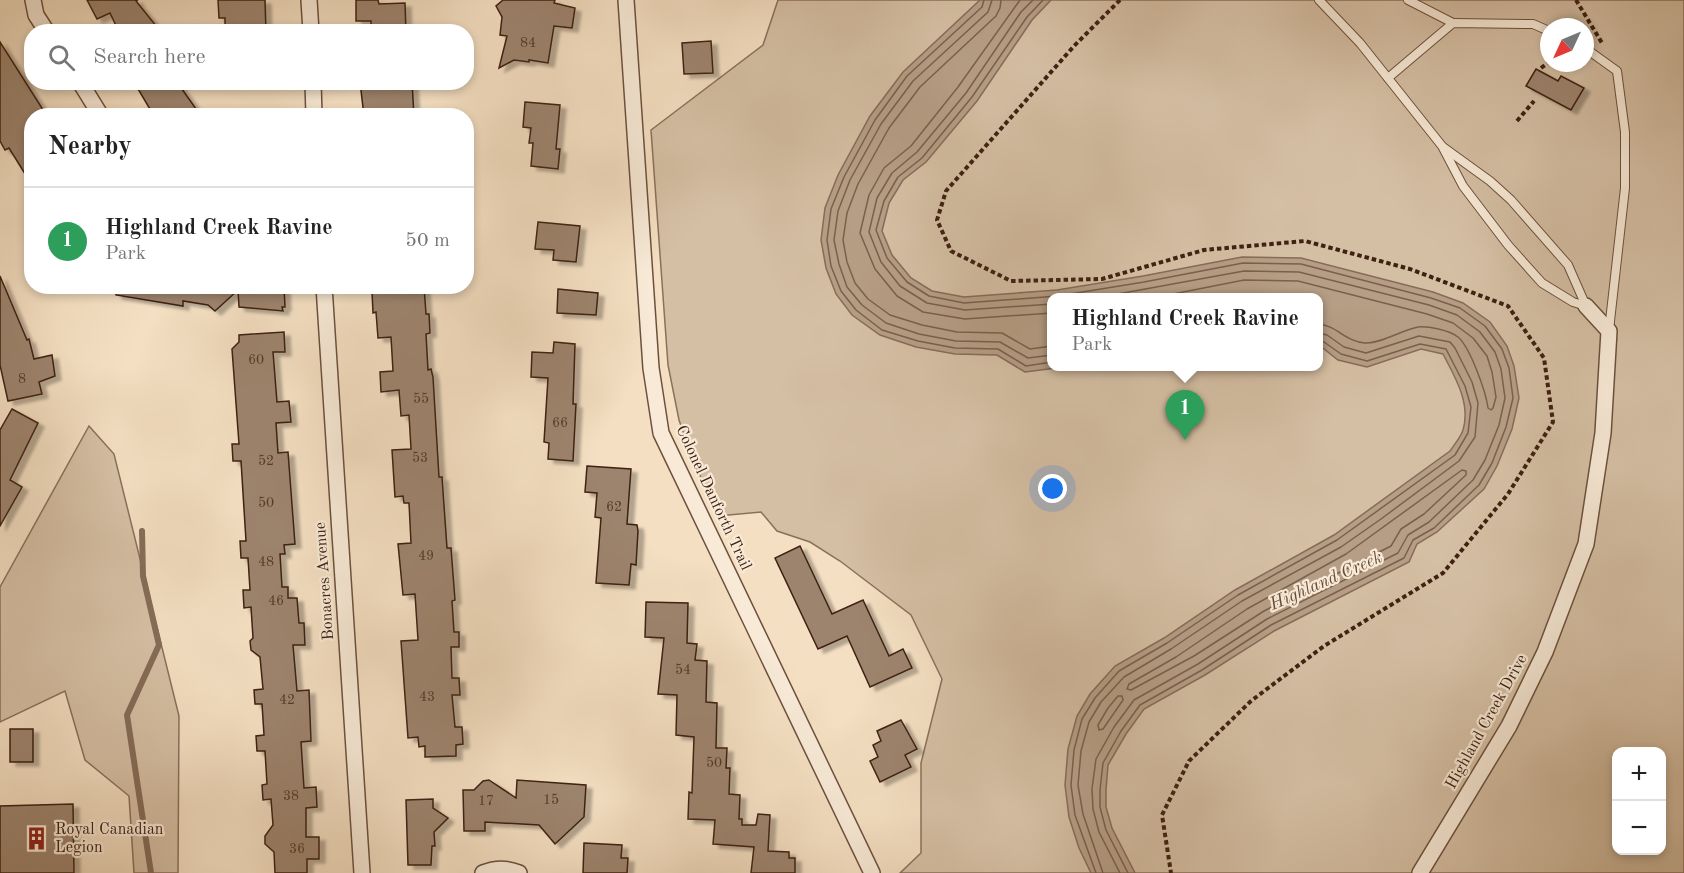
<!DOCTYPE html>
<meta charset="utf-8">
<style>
:root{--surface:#fff;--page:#f2f2f2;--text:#222;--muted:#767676;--line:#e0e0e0;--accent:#1a73e8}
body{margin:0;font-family:"Old Standard TT",serif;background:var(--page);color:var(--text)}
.controls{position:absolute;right:18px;bottom:18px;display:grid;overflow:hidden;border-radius:12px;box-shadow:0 3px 9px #0003}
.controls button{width:54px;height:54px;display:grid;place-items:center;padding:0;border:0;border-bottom:2px solid var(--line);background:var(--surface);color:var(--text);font:30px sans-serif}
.compass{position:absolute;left:1540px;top:18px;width:54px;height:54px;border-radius:50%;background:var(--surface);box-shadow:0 3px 9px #0003;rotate:226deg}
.you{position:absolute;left:1053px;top:489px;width:21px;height:21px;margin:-15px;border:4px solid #fff;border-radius:50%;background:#1a73e8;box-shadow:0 0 0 9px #1a73e833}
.badge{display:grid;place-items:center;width:39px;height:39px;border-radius:50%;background:var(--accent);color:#fff;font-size:20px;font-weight:700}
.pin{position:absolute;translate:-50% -50px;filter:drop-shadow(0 2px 3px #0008)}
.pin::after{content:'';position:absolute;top:32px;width:21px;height:18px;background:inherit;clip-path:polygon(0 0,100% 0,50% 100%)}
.popup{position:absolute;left:1047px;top:293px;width:276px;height:78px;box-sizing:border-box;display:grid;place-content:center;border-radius:12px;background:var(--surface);filter:drop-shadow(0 2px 4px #0005);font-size:20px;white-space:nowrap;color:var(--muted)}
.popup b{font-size:22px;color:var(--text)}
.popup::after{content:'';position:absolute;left:50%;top:100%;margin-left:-12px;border:12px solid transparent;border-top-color:var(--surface)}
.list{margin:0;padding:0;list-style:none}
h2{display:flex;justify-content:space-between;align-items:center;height:78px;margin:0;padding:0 24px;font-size:26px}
h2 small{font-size:20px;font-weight:400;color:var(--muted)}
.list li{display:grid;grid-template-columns:39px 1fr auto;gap:18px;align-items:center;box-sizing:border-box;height:108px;padding:0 24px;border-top:2px solid var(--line)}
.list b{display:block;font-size:22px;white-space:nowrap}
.list p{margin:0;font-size:20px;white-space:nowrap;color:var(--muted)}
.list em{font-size:20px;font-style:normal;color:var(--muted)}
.icon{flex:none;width:33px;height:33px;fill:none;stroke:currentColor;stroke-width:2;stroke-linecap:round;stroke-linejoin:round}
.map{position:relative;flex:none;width:1684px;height:873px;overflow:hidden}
.search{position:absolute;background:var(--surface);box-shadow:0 3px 9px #0003;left:24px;top:24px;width:450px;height:66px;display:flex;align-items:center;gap:15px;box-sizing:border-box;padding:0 21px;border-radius:24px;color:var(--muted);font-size:22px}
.panel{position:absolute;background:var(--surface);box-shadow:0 3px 9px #0003;left:24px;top:108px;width:450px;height:186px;border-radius:24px}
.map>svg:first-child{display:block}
</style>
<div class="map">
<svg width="1684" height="873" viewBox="0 0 1684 873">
<defs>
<filter id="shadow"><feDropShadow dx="6" dy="4" stdDeviation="1.5" flood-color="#0004"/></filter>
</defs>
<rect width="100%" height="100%" fill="#f4dfc2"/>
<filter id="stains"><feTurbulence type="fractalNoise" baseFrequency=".00333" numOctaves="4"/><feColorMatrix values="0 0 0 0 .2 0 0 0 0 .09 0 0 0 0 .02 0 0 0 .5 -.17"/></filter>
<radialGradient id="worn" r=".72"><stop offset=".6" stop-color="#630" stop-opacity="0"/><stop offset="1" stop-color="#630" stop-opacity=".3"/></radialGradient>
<g fill="#d5bfa4" stroke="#8a705b" stroke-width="1.5" fill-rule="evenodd">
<path d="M778,0H1684V873H900L921,853V763L942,679L911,615L840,561L810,542L777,531L761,512L718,516L693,460L679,420L668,365L651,130L763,45ZM1549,27H1585V63H1549ZM1052,298H1318V366H1052ZM1616,752H1662V850H1616Z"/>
<polygon points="89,426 114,454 179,716 178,873 134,873 129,796 85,760 65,691 0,722 0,587"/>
</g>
<path fill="#b69e86" stroke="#866c58" stroke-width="1.5" d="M980,0H1051L1032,20L977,101L926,162L903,180L889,203L882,231L892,255L911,278L932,291L964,297L1057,290L1143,276L1242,257L1301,258L1433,292L1463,303L1490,322L1507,346L1514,366L1519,398L1512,429L1497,466L1484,489L1437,532L1417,544L1409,562L1274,631L1205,675L1144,709L1126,734L1108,765L1106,790V807L1112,828L1135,873H1091L1079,848L1069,817L1065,785L1068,749L1077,716L1090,694L1115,666L1164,638L1235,590L1334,535L1450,451C1454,445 1461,437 1463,430C1471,403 1455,377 1443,354L1421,349L1367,367L1338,360L1319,345L1318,298H1052V366L1064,367L1025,372L997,355L955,354L916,347L880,335L852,315L836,294L826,268L821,240L825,208L838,175L870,116L903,72Z"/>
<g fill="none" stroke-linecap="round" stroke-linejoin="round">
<g stroke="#7a604c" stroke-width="1.5">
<polyline points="984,0 982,7 907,76 875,120 844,177 831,209 827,240 831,266 841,291 856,310 882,330 918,341 955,348 998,349 1026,366 1052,362"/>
<polyline points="992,0 988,12 913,81 881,124 850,180 838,211 834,240 839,264 847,287 862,305 886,323 919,334 956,341 1000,342 1028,358 1052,355"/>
<polyline points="1001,0 1000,8 996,16 920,87 889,128 858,184 847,213 843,240 847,262 855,283 868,299 890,315 922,325 957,332 1002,333 1030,349 1052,346"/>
<polyline points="1020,0 958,87 911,146 884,168 869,195 860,233 875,269 897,296 923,312 965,319 1052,313"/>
<polyline points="1033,0 1021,12 966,93 917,152 892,173 877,198 869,232 881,262 900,286 927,303 965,310 1052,304"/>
<polyline points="1043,0 1027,17 972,97 922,158 898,177 884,201 876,230 887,258 907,282 929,296 964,303 1058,296 1144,282 1243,263 1301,264 1431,298 1460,308 1485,326 1502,349 1509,368 1513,398 1506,427 1492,463 1479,485 1434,528 1413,540 1404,558 1271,625 1202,670 1140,705 1121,731 1103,763 1100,790 1100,807 1106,830 1128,873"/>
<polyline points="1096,298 1244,271 1299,272 1429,305 1457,315 1480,332 1495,352 1501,369 1505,398 1499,425 1485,460 1473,480 1429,522 1408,535 1398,553 1267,619 1198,664 1134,700 1114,727 1096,759 1092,789 1093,809 1099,832 1120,873"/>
<path d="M1153,298L1244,280L1298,281L1427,314L1453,323L1473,338L1487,356L1492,372L1496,397L1493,408L1491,410L1488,408C1486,392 1470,347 1458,337C1449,330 1428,326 1418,327C1402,330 1380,344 1365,343C1346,342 1336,325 1318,324"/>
<polygon points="1462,470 1466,471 1466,475 1424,514 1401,529 1391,546 1264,611 1194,656 1131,690 1127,689 1129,684 1176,657 1247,609 1346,554"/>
<polygon points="1118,696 1122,696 1123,700 1103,729 1099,730 1098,725 1108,708"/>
<polyline points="1096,873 1075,815 1071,785 1074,750 1082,719 1095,698 1119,671 1167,643 1238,595 1337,540 1455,455 1468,433 1471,407 1465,386 1446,349 1420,344 1367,361 1341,354 1324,342 1318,341"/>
<polyline points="1103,873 1083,814 1078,785 1081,751 1089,722 1101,702 1124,677 1171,649 1242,601 1341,547 1381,519 1459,461 1475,437 1478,403 1472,382 1455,348 1450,342 1419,336 1366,353 1344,347 1327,335 1318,333"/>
</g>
<polyline stroke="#866c58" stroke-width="6" points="142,531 143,576 159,645 127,715 151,873"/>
</g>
<g fill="#9d846e" stroke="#3e2112" stroke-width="1.5" filter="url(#shadow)">
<polygon points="87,0 138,0 136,1 161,32 119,32 110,13 97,19"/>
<polygon points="218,0 265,0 266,32 225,32 225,18 219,18"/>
<polygon points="356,0 378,0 379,4 405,3 406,32 371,32 371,21 356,21"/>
<polygon points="503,0 555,0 554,3 575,8 572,28 554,26 548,63 529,60 529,62 514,60 499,68 507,36 500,35 502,17 496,6"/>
<polygon points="711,41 713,73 684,74 682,43"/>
<polygon points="0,42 47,116 32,116 32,185 9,148 5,150 0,141"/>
<polygon points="1536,69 1558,81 1561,76 1584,88 1571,110 1526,86"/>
<polygon points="146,82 177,82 201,116 154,116 138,89"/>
<polygon points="360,82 412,82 414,116 364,116"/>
<polygon points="525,102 560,105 556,149 560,149 558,169 531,166 533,143 529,143 531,128 523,127"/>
<polygon points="538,222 580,226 576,262 553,260 554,250 535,249"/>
<polygon points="0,276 27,340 29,339 34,359 52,355 55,376 39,382 42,394 8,401 0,365"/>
<polygon points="117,286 284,286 285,307 282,307 283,311 239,307 238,290 215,311 208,305 183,301 183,306 116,295"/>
<polygon points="391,286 424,286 426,314 429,314 430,333 426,334 428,370 431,369 433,377 439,477 442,477 447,548 451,548 455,600 452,601 454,632 459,632 459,647 451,647 452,678 459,678 460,695 452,695 455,727 462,727 463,744 456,745 456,756 425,757 425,746 419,747 418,737 408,738 401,641 418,640 415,594 403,595 398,544 411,543 409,503 404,503 403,496 395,497 392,450 411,449 409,415 401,416 399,390 381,392 380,372 393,371 391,337 378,338 376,312 373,313 372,292 391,291"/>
<polygon points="558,289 598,293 596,315 557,313"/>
<polygon points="284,332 285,352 273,352 277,402 289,401 291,422 276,423 278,453 288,452 295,544 284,545 285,554 280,554 282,587 288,587 288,598 297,598 299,623 304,623 305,645 293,645 297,691 309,690 311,741 301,742 304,788 316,787 317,807 306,808 306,837 319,837 319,859 307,859 307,873 275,873 274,852 265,844 265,836 273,825 271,799 263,800 262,785 267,784 265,751 257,751 256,736 264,735 262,704 255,704 254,690 263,689 260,657 251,650 250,641 253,638 251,607 244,608 243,590 250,590 248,558 241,558 240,541 246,541 241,461 233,461 232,444 239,444 232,349 239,342 239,335"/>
<polygon points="554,342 575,344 573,404 576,404 573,461 548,459 549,443 544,442 548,378 531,377 532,352 553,353"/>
<polygon points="12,409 38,423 10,480 22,487 0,526 0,430"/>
<polygon points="587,466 631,469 627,524 637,525 638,531 636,565 631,564 629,585 596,583 601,518 595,517 597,493 585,492"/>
<polygon points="800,546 832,614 863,600 889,656 903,649 912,668 870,687 847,636 818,649 775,558"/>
<polygon points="646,602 688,603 687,643 697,644 695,660 707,661 706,702 717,703 716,748 727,748 726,768 730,768 729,794 740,795 739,819 742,819 742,825 756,825 758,814 770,815 768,851 789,852 789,858 795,858 795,873 751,873 754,847 713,844 715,820 688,819 689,792 692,793 694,737 676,735 677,695 658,694 664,638 645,637"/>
<polygon points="901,720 917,749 905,755 911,767 880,782 870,761 878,757 873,745 881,741 877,731"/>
<rect x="10" y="729" width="23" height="33"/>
<polygon points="489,780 516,798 517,780 586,785 584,817 555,844 539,825 485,822 485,831 464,831 463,790 474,790 483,781"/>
<polygon points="433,799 433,808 448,818 434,832 435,846 432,846 431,865 408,865 406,800"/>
<polygon points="73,804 74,873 0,873 0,806"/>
<polygon points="584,843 622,845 621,858 628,858 627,873 583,873"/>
</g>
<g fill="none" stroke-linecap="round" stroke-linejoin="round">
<defs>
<g id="lane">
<polyline points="1319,0 1360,43 1442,146 1463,186 1508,245 1542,283 1573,302 1586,306"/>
<polyline points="1408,0 1453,23"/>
<polyline points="1585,48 1617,71 1625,132 1625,188 1609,330"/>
<polyline points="1388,78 1453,23 1533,24 1549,31"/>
<polyline points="1443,147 1490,181 1511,200 1568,265 1586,306"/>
</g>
<g id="street">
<polyline points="33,0 36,15 47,32"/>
<polyline points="309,0 311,32"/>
<polyline points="626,0 651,368 661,433 872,873"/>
<polyline points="80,82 101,116"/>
<polyline points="313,82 314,116"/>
<polyline points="324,286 362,873"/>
<path d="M483,873C496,868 506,868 519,873"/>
<polyline points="1420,873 1509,726 1545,652 1586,544 1603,433 1609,331 1586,306"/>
</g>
</defs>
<use href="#lane" stroke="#6c503e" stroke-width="10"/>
<use href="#street" stroke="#6c503e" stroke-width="18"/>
<g stroke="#3e2112" stroke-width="4" stroke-dasharray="4.5 3" stroke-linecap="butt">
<polyline points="1120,0 1074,46 946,191 937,220 951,251 1011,281 1102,279 1204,250 1305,241 1410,269 1508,306 1544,358 1553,422 1508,494 1443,573 1324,646 1251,701 1189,761 1162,815 1171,873"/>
<polyline points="1576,0 1602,43"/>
<polyline points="1541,68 1549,62"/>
<polyline points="1517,121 1534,101"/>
</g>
<use href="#lane" stroke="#f8ead7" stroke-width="8"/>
<use href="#street" stroke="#f8ead7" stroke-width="15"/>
</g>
<defs>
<symbol id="building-bare" viewBox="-9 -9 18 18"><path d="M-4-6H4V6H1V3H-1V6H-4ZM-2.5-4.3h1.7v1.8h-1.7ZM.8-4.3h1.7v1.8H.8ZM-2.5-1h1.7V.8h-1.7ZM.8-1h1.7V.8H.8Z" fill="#8f2418" stroke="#f8ead7" stroke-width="2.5" paint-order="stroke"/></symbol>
</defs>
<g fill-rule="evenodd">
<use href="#building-bare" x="20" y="822" width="33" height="33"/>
</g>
<g text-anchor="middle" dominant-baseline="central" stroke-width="4.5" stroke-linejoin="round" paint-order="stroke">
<g font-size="14" fill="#563a29">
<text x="528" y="43">84</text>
<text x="256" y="360">60</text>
<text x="22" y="379">8</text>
<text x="421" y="399">55</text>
<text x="560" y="423">66</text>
<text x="420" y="458">53</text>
<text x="266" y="461">52</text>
<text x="266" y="503">50</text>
<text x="614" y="507">62</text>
<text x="426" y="556">49</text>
<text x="266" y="562">48</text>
<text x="276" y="601">46</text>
<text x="683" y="670">54</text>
<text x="427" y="697">43</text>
<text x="287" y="700">42</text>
<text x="714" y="763">50</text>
<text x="291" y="796">38</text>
<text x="551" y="800">15</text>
<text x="486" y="801">17</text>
<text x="297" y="849">36</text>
</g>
<g font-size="16" fill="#3e2112" stroke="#f8ead7">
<text transform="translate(713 498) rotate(65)">Colonel Danforth Trail</text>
<text transform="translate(325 581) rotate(-94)">Bonacres Avenue</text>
<text transform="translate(1487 722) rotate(-61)">Highland Creek Drive</text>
</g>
<g font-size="16" fill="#3e2112" stroke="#f8ead7" text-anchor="start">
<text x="55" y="830">Royal Canadian<tspan x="55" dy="18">Legion</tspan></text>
</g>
<g font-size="18" font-style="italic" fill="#684d3b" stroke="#f8ead7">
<text transform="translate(1326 581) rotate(-24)">Highland Creek</text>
</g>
</g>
<rect width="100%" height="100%" filter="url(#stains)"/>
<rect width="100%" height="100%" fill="url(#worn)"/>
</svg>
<div class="controls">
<button>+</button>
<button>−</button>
</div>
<svg class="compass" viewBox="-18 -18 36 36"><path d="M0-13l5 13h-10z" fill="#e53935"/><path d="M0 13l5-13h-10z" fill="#767676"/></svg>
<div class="you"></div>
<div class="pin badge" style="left:1185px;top:440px;background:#2e9e5b">1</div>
<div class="popup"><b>Highland Creek Ravine</b>Park</div>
<div class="search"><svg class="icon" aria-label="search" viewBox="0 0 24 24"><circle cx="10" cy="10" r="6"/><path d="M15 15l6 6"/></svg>Search here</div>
<section class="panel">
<h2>Nearby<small></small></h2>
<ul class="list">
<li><span class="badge" style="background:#2e9e5b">1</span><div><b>Highland Creek Ravine</b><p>Park</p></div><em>50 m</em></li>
</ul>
</section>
</div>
